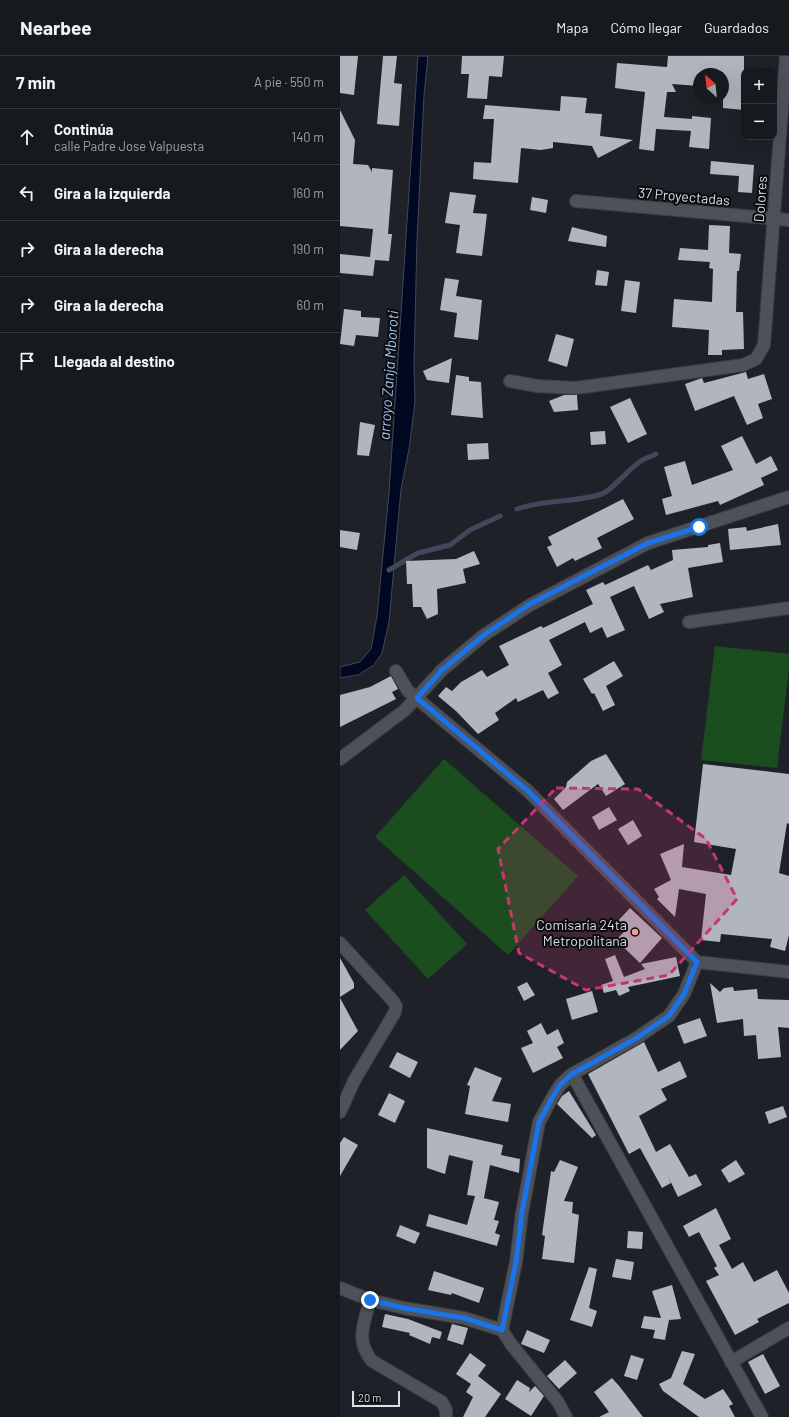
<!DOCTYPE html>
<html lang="es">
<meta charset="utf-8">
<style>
:root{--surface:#161a1e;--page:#23272b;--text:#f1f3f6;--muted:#9ea1a4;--line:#35383c}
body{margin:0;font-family:Barlow,sans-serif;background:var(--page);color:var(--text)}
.controls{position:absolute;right:12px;top:12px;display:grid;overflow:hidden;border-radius:8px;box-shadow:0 4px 16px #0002}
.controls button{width:36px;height:36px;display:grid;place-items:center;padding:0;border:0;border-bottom:1px solid var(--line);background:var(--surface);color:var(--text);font:20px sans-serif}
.compass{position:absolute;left:353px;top:12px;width:36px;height:36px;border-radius:50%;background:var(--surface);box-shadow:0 4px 16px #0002;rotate:333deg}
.scale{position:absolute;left:12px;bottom:10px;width:48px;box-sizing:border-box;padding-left:4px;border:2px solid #dcdfe3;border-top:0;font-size:11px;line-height:14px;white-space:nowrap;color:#dcdfe3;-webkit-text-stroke:3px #090b0e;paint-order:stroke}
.stop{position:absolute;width:12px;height:12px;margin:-9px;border:3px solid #1a73e8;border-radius:50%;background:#fff}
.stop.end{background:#1a73e8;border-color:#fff;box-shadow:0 1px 4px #0008}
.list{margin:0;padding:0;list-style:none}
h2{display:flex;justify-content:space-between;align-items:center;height:52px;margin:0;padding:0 16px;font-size:17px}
h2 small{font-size:13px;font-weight:400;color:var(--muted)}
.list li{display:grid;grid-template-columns:26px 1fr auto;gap:12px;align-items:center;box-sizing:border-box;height:56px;padding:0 16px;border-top:1px solid var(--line)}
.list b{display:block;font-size:15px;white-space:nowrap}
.list p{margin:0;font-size:13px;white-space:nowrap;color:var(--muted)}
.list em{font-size:13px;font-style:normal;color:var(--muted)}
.icon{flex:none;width:22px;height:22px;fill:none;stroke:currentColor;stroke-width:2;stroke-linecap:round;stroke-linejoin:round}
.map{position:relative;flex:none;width:449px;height:1361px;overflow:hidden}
header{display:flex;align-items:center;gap:24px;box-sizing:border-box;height:56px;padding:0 20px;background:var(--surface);border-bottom:1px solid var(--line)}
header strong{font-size:19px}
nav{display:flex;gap:22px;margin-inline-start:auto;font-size:14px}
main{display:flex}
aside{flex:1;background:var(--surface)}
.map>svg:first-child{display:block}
</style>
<header>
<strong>Nearbee</strong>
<nav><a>Mapa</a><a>Cómo llegar</a><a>Guardados</a></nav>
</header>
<main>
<aside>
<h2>7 min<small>A pie · 550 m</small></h2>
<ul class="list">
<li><svg class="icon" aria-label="ahead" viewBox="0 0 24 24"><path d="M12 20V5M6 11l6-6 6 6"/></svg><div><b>Continúa</b><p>calle Padre Jose Valpuesta</p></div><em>140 m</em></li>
<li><svg class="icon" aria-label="left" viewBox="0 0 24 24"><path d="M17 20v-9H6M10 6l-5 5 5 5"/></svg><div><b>Gira a la izquierda</b></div><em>160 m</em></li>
<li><svg class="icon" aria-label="right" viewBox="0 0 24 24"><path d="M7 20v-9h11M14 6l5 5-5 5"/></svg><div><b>Gira a la derecha</b></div><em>190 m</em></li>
<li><svg class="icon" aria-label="right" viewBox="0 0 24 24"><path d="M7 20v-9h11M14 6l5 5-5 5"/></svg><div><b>Gira a la derecha</b></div><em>60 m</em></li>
<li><svg class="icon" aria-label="arrive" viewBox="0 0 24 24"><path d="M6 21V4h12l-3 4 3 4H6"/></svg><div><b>Llegada al destino</b></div></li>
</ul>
</aside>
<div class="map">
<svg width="449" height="1361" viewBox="0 0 449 1361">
<rect width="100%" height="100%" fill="#1e2228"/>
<g fill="#1a4e1f">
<polygon points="375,590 449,598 449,612 437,712 361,704"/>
<polygon points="104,703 238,820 168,899 35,781"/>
<polygon points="64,819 127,888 88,923 25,854"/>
</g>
<polygon fill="#000822" stroke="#42485c" points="78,0 88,0 84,39 77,184 74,308 75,346 69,393 61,433 49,566 42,597 34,609 18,619 0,622 0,611 20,606 31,593 37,560 49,437"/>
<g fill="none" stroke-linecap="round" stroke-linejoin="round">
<g stroke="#42485c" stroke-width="5">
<path d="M177,453C205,443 234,447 262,438C272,434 287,415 297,408C302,403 310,401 316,398"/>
<polyline points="49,514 78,497 110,489 130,474 160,460"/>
</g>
</g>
<g fill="#b0b5be">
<polygon points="0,0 18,0 14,39 0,37"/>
<polygon points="43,0 57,0 54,27 62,28 59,70 37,68"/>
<polygon points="122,0 164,0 162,21 149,20 147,43 127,42 129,18 121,18"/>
<polygon points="328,0 404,0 404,54 383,52 383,18 359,18 359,30 332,28 336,36 327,36 324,61 352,63 352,60 371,62 369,93 349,91 351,75 316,73 314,95 299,93 305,36 275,32 277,7 327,11"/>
<polygon points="221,40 247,42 245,57 262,58 260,80 293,84 258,102 252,90 213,86 213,92 201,94 181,92 178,127 133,123 134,106 151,107 154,63 143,63 145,49 220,55"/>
<polygon points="0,54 15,84 13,108 28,109 32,116 32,112 53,114 48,178 52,178 49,205 35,204 33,220 0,217 0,198 30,201 33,173 0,170"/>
<polygon points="371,105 414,109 412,137 398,136 399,120 370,118"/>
<polygon points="110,136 136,139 133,157 147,158 142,200 116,197 120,169 105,167"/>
<polygon points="192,141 208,144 206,157 190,154"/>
<polygon points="369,169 390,170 389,197 401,198 399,215 397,215 396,256 403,256 404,293 382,294 382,299 368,299 369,274 332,271 334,243 372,246 373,213 369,212 370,206 338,204 340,192 368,194"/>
<polygon points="232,171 267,180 266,191 228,185"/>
<polygon points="257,214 269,216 267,230 255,229"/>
<polygon points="105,222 119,224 116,240 142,244 138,284 114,281 117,257 100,254"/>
<polygon points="285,224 300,226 296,257 281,255"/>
<polygon points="4,253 21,255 21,261 40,262 38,281 16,279 14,290 0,288"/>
<polygon points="216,278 234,283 227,311 208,305"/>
<polygon points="112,302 109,327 87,324 83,315"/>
<polygon points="406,316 408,323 424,318 432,343 418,348 423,362 407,369 394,340 355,355 345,328 362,322 364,327"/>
<polygon points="116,319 129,321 129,325 141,326 143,362 111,359"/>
<polygon points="224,339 237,339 238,354 214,356 209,345"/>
<polygon points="290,342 307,378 288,387 270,351"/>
<polygon points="20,366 35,369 29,400 17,399"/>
<polygon points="265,375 266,388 251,389 250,376"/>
<polygon points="402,380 416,408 431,400 438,414 421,422 424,429 380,449 378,445 326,459 322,443 332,440 324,411 345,405 352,429 393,414 381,390"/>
<polygon points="148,387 149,403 128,404 127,388"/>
<polygon points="283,443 294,463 257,482 262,492 235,505 233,502 217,511 207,491 212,489 208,481"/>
<polygon points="438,468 441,489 390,494 388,473 406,471 407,475"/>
<polygon points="0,474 20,477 17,494 0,491"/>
<polygon points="380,487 383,506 348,512 353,541 320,548 324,556 309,563 294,530 270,541 285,574 267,582 262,571 250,577 245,566 209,584 222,609 208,617 219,637 208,643 203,634 178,646 176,642 155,657 159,664 138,678 116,655 98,640 106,631 112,635 121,626 142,614 147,621 169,609 159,590 201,570 203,572 253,548 246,534 263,526 265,529 308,509 311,514 333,504 332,494 368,491 368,489"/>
<polygon points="134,495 140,508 123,513 126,527 97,533 98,558 87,563 81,551 73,551 72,528 67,528 66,505 116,503"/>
<polygon points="274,605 283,620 266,630 275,649 263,655 254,637 252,638 243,623"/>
<polygon points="51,620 58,633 52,636 56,643 0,671 0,639 30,631"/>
<polygon points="266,698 285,728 266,740 258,728 223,754 214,743 226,731 227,726 251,705"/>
<polygon points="363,708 449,718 449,768 447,767 439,817 449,820 449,879 445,895 430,891 432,883 381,878 380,886 361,884 366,838 339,833 335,861 317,843 319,841 314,833 331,824 320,798 344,788 342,811 391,819 396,793 354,786"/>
<polygon points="269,751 277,764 259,774 252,761"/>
<polygon points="293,764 302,780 288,789 278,773"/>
<polygon points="290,852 322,882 300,907 276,884 285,875 276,867"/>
<polygon points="275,899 284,921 305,913 301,908 336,901 340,920 288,931 290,935 279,940 276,934 264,937 261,929 273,925 265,903"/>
<polygon points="0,902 14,927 14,932 0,941"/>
<polygon points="187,926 195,939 184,945 177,931"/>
<polygon points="370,927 380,936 384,932 393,931 394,935 417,933 418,943 449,944 449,972 438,971 441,1001 418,1003 416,979 404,980 403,963 377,967"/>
<polygon points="252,935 258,956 232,964 226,943"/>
<polygon points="0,942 18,975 0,994"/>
<polygon points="360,962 367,980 344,988 337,970"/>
<polygon points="201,967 207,979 218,973 224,987 217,991 223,1002 193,1017 181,992 193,987 187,975"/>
<polygon points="304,986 318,1016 340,1005 347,1021 321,1033 327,1044 299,1060 316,1096 330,1088 349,1121 356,1118 362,1129 338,1141 327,1118 331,1127 322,1132 300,1092 289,1098 248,1018"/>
<polygon points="57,996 78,1006 70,1022 49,1011"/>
<polygon points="135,1011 162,1022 152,1045 171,1048 168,1066 125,1058 130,1030 127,1029"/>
<polygon points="229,1035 256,1079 252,1082 217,1048 222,1040"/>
<polygon points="49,1037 65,1045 55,1067 38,1059"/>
<polygon points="443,1050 447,1061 429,1068 425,1056"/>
<polygon points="87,1072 163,1089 161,1099 180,1103 179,1117 150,1109 144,1142 136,1140 159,1146 154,1164 159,1165 155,1177 160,1179 157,1190 86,1170 89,1158 127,1169 135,1140 127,1139 133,1105 109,1099 105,1118 87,1112"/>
<polygon points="4,1081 18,1089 0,1120 0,1087"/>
<polygon points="220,1104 238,1111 224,1145 233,1146 232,1157 239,1159 234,1207 202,1203 205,1180 202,1179 211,1115 214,1116"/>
<polygon points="396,1104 405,1118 389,1127 381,1114"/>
<polygon points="376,1152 391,1183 379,1189 392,1213 403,1206 414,1226 437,1214 449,1237 449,1247 417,1263 419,1266 395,1279 366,1225 379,1219 374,1212 377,1210 359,1176 349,1181 343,1170"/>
<polygon points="60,1169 80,1177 75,1188 56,1180"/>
<polygon points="288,1175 303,1176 302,1193 287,1192"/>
<polygon points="276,1203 294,1206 291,1224 272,1221"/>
<polygon points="249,1211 257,1213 249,1252 257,1255 252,1271 230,1264"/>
<polygon points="94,1215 144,1232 139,1247 112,1237 111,1239 88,1234"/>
<polygon points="332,1229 341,1263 329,1264 325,1284 313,1282 315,1274 301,1272 304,1260 321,1262 312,1235"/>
<polygon points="45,1258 68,1263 102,1276 100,1283 92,1281 90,1288 69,1279 70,1277 42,1271"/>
<polygon points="112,1268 128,1272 123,1289 107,1284"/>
<polygon points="187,1274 210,1284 204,1297 181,1288"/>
<polygon points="342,1295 355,1298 343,1328 365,1343 383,1333 393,1348 389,1350 395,1361 359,1361 323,1335 319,1328 331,1322"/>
<polygon points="130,1297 146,1309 138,1320 161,1338 145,1361 123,1361 133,1341 126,1336 131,1328 116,1318"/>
<polygon points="423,1298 440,1330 425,1338 408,1306"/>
<polygon points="291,1299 304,1303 297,1324 284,1320"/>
<polygon points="225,1304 237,1317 219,1333 207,1320"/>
<polygon points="272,1322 280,1331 303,1361 259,1361 269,1356 254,1336"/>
<polygon points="177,1324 190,1332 189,1336 195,1330 204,1340 191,1360 165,1343"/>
</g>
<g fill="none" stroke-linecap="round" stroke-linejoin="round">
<defs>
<g id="minor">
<polyline points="236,145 449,164"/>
<polyline points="170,325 197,330 236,332 403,309 416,303 424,289 446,0"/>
<polyline points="349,566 449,552"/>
<polyline points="56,615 68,635 188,735 357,906 449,916"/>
<polyline points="0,703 65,654 102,614 144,579 190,549 308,487 449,441"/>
<polyline points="0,887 53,945 56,950 55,956 14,1025 0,1056"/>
<polyline points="232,1018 422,1361"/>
<polyline points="0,1232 30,1244 64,1252 124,1262 162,1274 171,1288 218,1346 226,1361"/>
<path d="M30,1244C24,1268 15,1284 32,1305L102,1346L106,1354V1361"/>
<polyline points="162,1274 176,1206 182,1157 199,1066 212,1042 220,1029 232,1018 295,983 329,960 344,938 357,906"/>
<polyline points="391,1306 449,1272"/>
</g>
</defs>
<use href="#minor" stroke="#3b3e43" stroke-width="14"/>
<use href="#minor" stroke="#4d5159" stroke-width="12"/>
</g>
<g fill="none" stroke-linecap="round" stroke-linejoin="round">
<polyline stroke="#1a73e8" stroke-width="5" points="30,1244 64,1252 124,1262 162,1274 176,1206 182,1156 199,1066 212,1042 220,1029 232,1018 295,983 329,960 344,938 357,906 188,735 77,642 102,614 144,579 190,548 308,487 359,471"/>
</g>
<path fill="#c6366f" fill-opacity="0.2" stroke="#c6366f" stroke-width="3" stroke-dasharray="8 5" stroke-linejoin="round" d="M216,732L298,733L366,783L397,843L329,919L246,934L179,897L158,793Z"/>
<circle fill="#f49d8b" stroke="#090b0e" stroke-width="1.5" cx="295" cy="876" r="4"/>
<g text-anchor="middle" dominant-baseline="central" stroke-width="4" stroke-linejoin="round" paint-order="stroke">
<g font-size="14" fill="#dcdfe3" stroke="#090b0e">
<text transform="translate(344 140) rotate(5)">37 Proyectadas</text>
<text transform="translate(420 143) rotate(-86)">Dolores</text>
</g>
<g font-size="14" fill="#dcdfe3" stroke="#090b0e" text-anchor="end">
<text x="287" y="868">Comisaría 24ta<tspan x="287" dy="16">Metropolitana</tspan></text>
</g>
<g font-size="15" font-style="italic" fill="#9ac2f2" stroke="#090b0e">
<text transform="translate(48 319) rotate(-86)">arroyo Zanja Mboroti</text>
</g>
</g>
</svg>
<div class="controls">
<button>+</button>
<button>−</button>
</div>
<svg class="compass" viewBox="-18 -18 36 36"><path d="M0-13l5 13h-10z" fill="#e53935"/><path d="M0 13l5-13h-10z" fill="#9ea1a4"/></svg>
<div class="scale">20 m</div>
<div class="stop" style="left:359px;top:471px"></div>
<div class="stop end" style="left:30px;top:1244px"></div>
</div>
</main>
